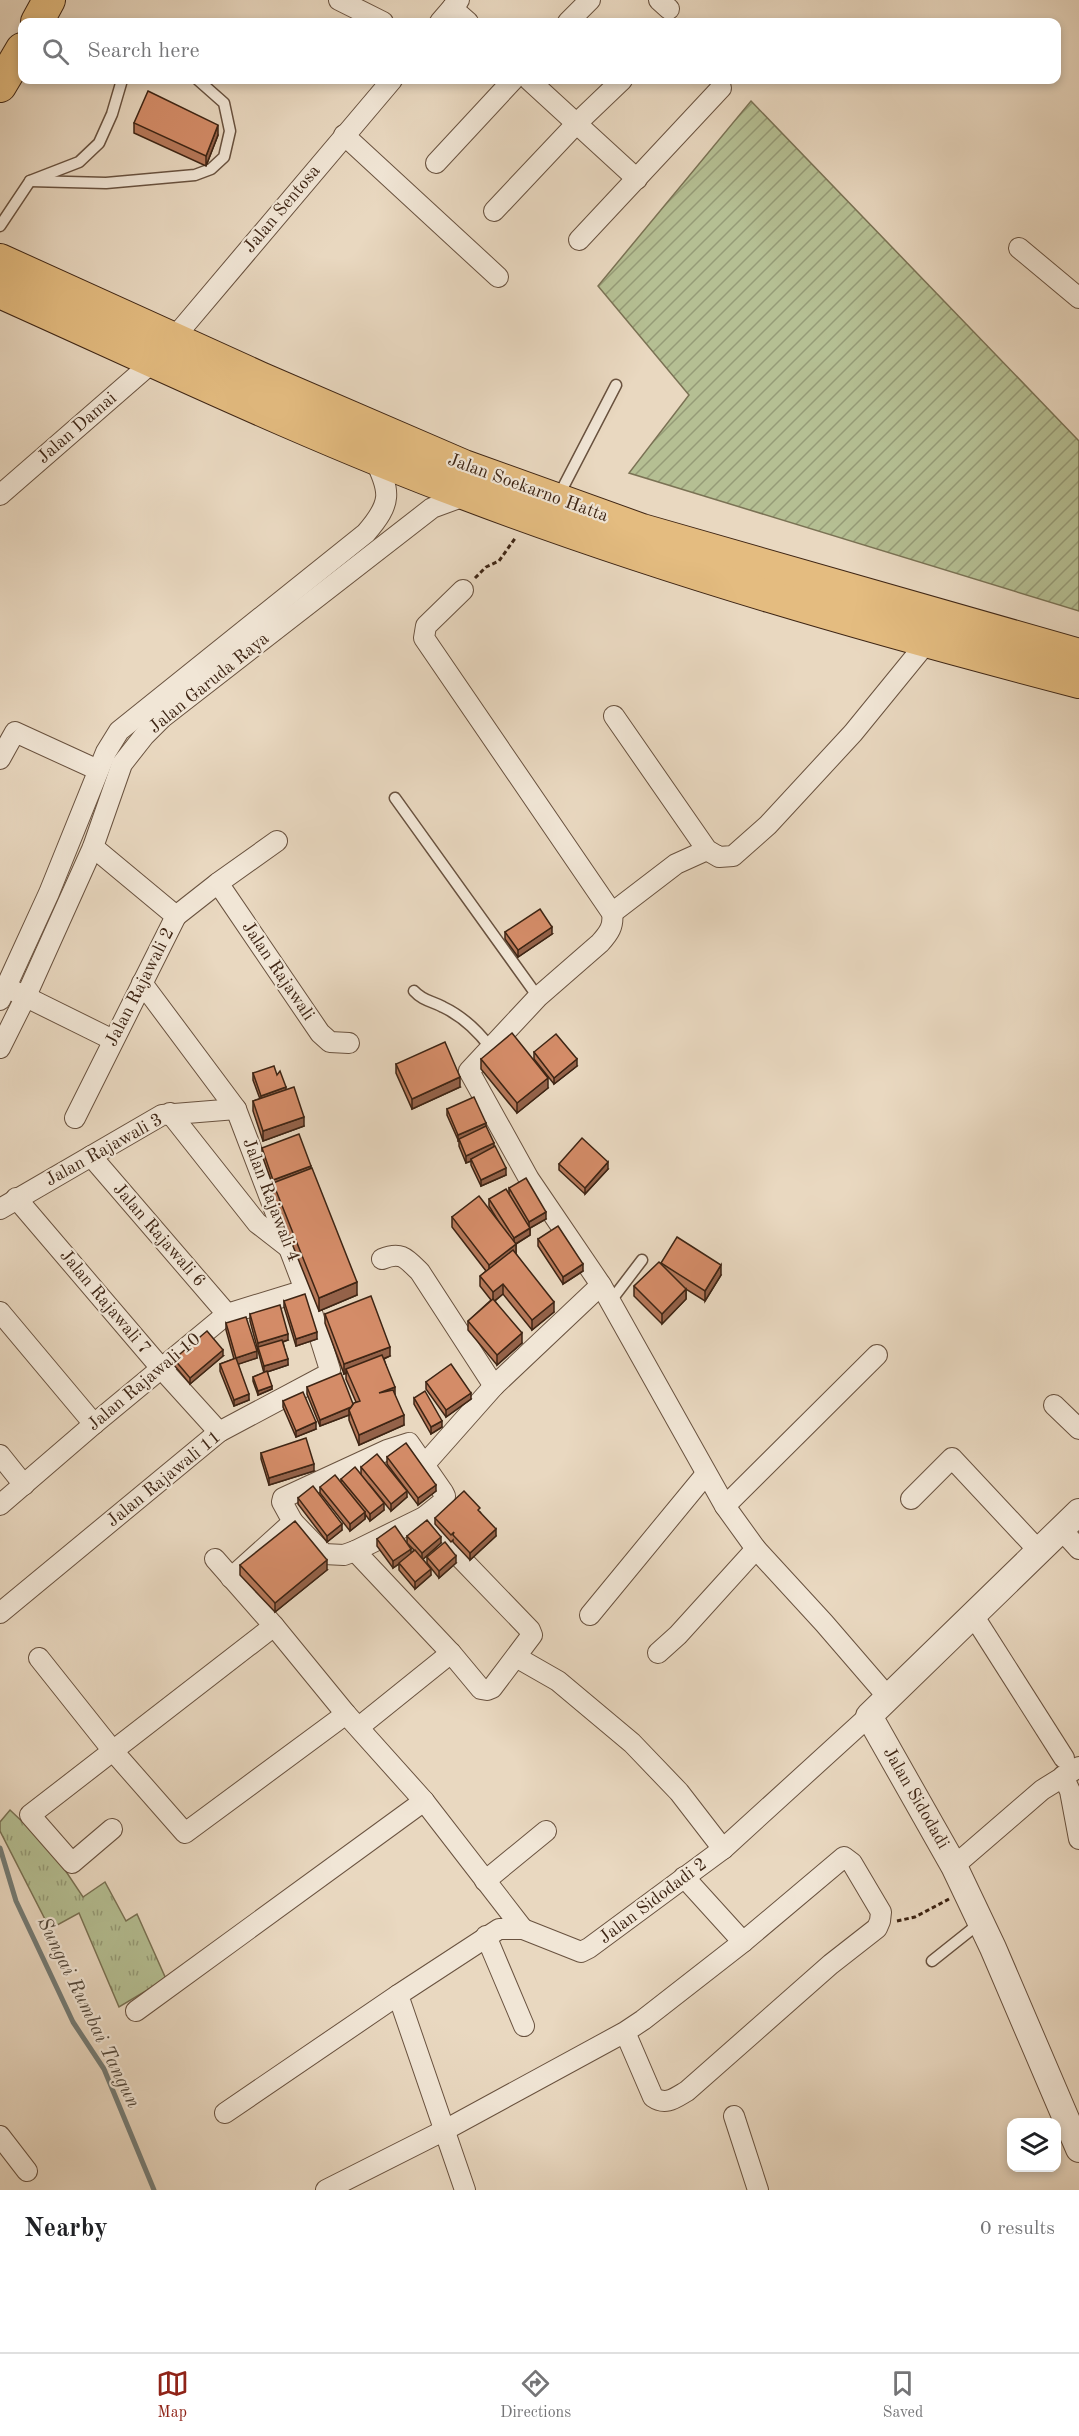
<!DOCTYPE html>
<style>
:root{--surface:#fff;--page:#f6f6f6;--text:#202124;--muted:#757577;--line:#e0e0e0;--accent:#8f2418}
body{margin:0;font-family:"Old Standard TT",serif;background:var(--page);color:var(--text)}
.controls{position:absolute;right:18px;bottom:18px;display:grid;overflow:hidden;border-radius:12px;box-shadow:0 3px 9px #0003}
.controls button{width:54px;height:54px;display:grid;place-items:center;padding:0;border:0;border-bottom:2px solid var(--line);background:var(--surface);color:var(--text);font:30px sans-serif}
.list{margin:0;padding:0;list-style:none}
h2{display:flex;justify-content:space-between;align-items:center;height:78px;margin:0;padding:0 24px;font-size:26px}
h2 small{font-size:20px;font-weight:400;color:var(--muted)}
.icon{flex:none;width:33px;height:33px;fill:none;stroke:currentColor;stroke-width:2;stroke-linecap:round;stroke-linejoin:round}
.map{position:relative;flex:none;width:1079px;height:2190px;overflow:hidden}
.search{position:absolute;background:var(--surface);box-shadow:0 3px 9px #0003;left:18px;right:18px;top:18px;height:66px;display:flex;align-items:center;gap:15px;box-sizing:border-box;padding:0 21px;border-radius:12px;color:var(--muted);font-size:22px}
.sheet{height:162px;background:var(--surface)}
nav{display:flex;justify-content:space-around;align-items:center;box-sizing:border-box;height:84px;border-top:2px solid var(--line);background:var(--surface);font-size:16px;color:var(--muted)}
nav a{display:grid;justify-items:center;gap:3px}
nav .on{color:var(--accent)}
.map>svg:first-child{display:block}
</style>
<div class="map">
<svg width="1079" height="2190" viewBox="0 0 1079 2190">
<defs>
<pattern id="grass-tufts" width="24" height="20" patternUnits="userSpaceOnUse" patternTransform="scale(1.5)"><rect width="24" height="20" fill="#b5bf93"/><path d="M3 7l-1-3M5 7V3M7 7l1-3M15 17l-1-3M17 17v-4M19 17l1-3" fill="none" stroke="#959b77"/></pattern>
<pattern id="garden-furrows" width="10" height="10" patternUnits="userSpaceOnUse" patternTransform="scale(1.5)"><rect width="10" height="10" fill="#b5bf93"/><path d="M-1 1l2-2M0 10L10 0M9 11l2-2" fill="none" stroke="#959b77"/></pattern>
</defs>
<rect width="100%" height="100%" fill="#e9d8c0"/>
<filter id="stains"><feTurbulence type="fractalNoise" baseFrequency=".00333" numOctaves="4"/><feColorMatrix values="0 0 0 0 .2 0 0 0 0 .09 0 0 0 0 .02 0 0 0 .5 -.17"/></filter>
<radialGradient id="worn" r=".72"><stop offset=".6" stop-color="#630" stop-opacity="0"/><stop offset="1" stop-color="#630" stop-opacity=".3"/></radialGradient>
<polygon fill="url(#grass-tufts)" stroke="#7a7254" stroke-width="1.5" points="10,1810 51,1849 83,1897 105,1882 126,1921 137,1914 166,1979 119,2007 79,1913 50,1929 0,1831 0,1822"/>
<polygon fill="url(#garden-furrows)" stroke="#7a7254" stroke-width="1.5" points="751,101 1079,441 1079,611 629,473 689,395 598,286"/>
<g fill="none" stroke-linecap="round" stroke-linejoin="round">
<polyline stroke="#757d77" stroke-width="5" points="0,1848 16,1901 73,2022 104,2069 154,2190"/>
<defs>
<g id="service">
<polyline points="30,181 106,183 195,175 211,169 224,157 230,131 224,103 198,80"/>
<polyline points="0,226 30,181 79,162 99,143 112,114 122,80"/>
<polyline points="558,497 616,385"/>
<polyline points="395,798 538,997"/>
<path d="M414,991C423,1001 432,1001 443,1007C462,1016 477,1030 490,1047"/>
<polyline points="610,1302 642,1260"/>
<polyline points="932,1961 981,1922"/>
</g>
<g id="minor">
<polyline points="339,0 383,22"/>
<polyline points="659,0 669,9"/>
<polyline points="452,8 468,22"/>
<polyline points="440,22 459,0"/>
<polyline points="568,22 590,0"/>
<polyline points="529,80 637,179"/>
<polyline points="344,135 498,277"/>
<polyline points="436,163 513,80"/>
<polyline points="494,211 577,123 622,80"/>
<polyline points="579,240 721,88"/>
<polyline points="1019,248 1079,298"/>
<polyline points="173,339 392,80"/>
<polyline points="0,495 154,361"/>
<path d="M463,590L426,626L424,638L612,913C614,926 609,933 600,943L538,997L469,1071L529,1179L601,1285L725,1506L756,1549L824,1623L887,1696"/>
<polyline points="614,716 707,850 719,857 733,856 768,825 853,733 928,641"/>
<polyline points="0,759 15,732 98,770"/>
<polyline points="218,883 320,1033 330,1042 349,1043"/>
<polyline points="612,913 676,864 707,850"/>
<polyline points="176,916 218,883 277,841"/>
<polyline points="14,991 113,1040"/>
<path d="M0,1000L49,893L106,752L119,731L366,533C392,503 391,492 374,458"/>
<polyline points="0,1048 26,996 93,847 122,764 144,736 163,717 432,508 467,495"/>
<polyline points="170,1113 257,1223 288,1247"/>
<polyline points="75,1118 176,916 93,847"/>
<polyline points="91,1156 227,1314"/>
<polyline points="16,1198 161,1368 219,1432"/>
<polyline points="0,1209 162,1115 236,1109"/>
<path d="M382,1259C401,1251 406,1258 420,1272L494,1386"/>
<polyline points="0,1312 94,1424"/>
<polyline points="1054,1405 1079,1429"/>
<polyline points="0,1455 24,1485"/>
<polyline points="424,1465 494,1386 601,1285"/>
<polyline points="911,1499 952,1458 1038,1550"/>
<polyline points="0,1505 94,1424 227,1314 305,1290"/>
<polyline points="725,1506 877,1355"/>
<polyline points="424,1517 449,1546 530,1630 532,1635 492,1688 487,1690 481,1689 451,1653"/>
<polyline points="293,1522 324,1554 344,1555 355,1551"/>
<polyline points="1060,1528 1079,1549"/>
<polyline points="215,1559 274,1626 346,1714 424,1801 523,1929"/>
<polyline points="231,1578 293,1522 282,1502 283,1498 387,1450 409,1443 443,1492 445,1496 444,1501 424,1517 355,1551 451,1653 359,1727"/>
<polyline points="0,1613 219,1432 326,1375 330,1370 305,1290 236,1109 142,983"/>
<polyline points="590,1615 706,1474"/>
<polyline points="973,1615 1064,1758"/>
<polyline points="658,1653 678,1635 756,1549"/>
<polyline points="516,1657 558,1681 632,1743 679,1792 723,1849"/>
<polyline points="39,1658 113,1751 185,1833 346,1714"/>
<polyline points="1063,1776 1070,1791 1079,1839"/>
<polyline points="112,1829 72,1863 30,1815 274,1626"/>
<polyline points="954,1866 1042,1790 1079,1767"/>
<polyline points="684,1877 743,1942"/>
<polyline points="485,1881 546,1831"/>
<polyline points="486,1936 524,2026"/>
<polyline points="136,2011 424,1801"/>
<polyline points="225,2113 398,1995"/>
<polyline points="734,2116 758,2190"/>
<polyline points="0,2136 27,2171"/>
<path d="M326,2190L445,2130L625,2032L643,2020L743,1942L844,1857L852,1863L881,1912L880,1921L877,1928L831,1964L687,2091C675,2098 666,2106 653,2097L625,2032"/>
<polyline points="465,2190 398,1995 499,1929 523,1929 581,1952 589,1948 723,1849 869,1716"/>
</g>
<polyline id="tertiary" points="1079,1512 869,1716 954,1866 993,1948 1079,2149"/>
<g id="primary">
<polyline points="37,22 49,0"/>
<polyline points="0,86 22,49"/>
<polyline points="0,260 260,378 464,466 642,530 1079,655"/>
<path d="M0,292C154,361 308,435 466,494C666,570 872,628 1079,682"/>
</g>
</defs>
<use href="#service" stroke="#69523f" stroke-width="13"/>
<use href="#minor" stroke="#69523f" stroke-width="22"/>
<use href="#tertiary" stroke="#69523f" stroke-width="28"/>
<use href="#primary" stroke="#3e2514" stroke-width="34"/>
<g stroke="#3e2514" stroke-width="3" stroke-dasharray="4.5 3" stroke-linecap="butt">
<polyline points="475,578 486,567 499,561 516,537"/>
<polyline points="897,1921 915,1917 949,1899"/>
</g>
<use href="#service" stroke="#f1e6d6" stroke-width="10"/>
<use href="#minor" stroke="#f1e6d6" stroke-width="20"/>
<use href="#tertiary" stroke="#f1e6d6" stroke-width="26"/>
<use href="#primary" stroke="#e4bc80" stroke-width="32"/>
</g>
<g fill="#b67859" stroke="#3e2514" stroke-width="1.5">
<polygon points="134,123 218,135 206,166 134,133"/>
<polygon points="505,932 552,934 518,957 505,939"/>
<polygon points="534,1052 577,1066 554,1084 534,1059"/>
<polygon points="481,1059 548,1088 517,1113 481,1069"/>
<polygon points="396,1064 460,1087 412,1109 396,1073"/>
<polygon points="253,1073 277,1075 286,1090 304,1126 263,1141 253,1111 253,1101 260,1099 253,1080"/>
<polygon points="447,1109 486,1127 506,1175 481,1186 471,1165 471,1161 466,1163 459,1146 459,1142 447,1115"/>
<polygon points="262,1148 311,1168 357,1295 319,1311 273,1196 273,1186 262,1155"/>
<polygon points="559,1164 608,1169 585,1194 559,1170"/>
<polygon points="509,1188 546,1219 530,1228 530,1235 516,1244 516,1254 554,1312 532,1330 503,1294 495,1301 522,1343 497,1365 468,1330 468,1321 491,1300 480,1286 480,1276 486,1271 452,1227 452,1217 502,1227 489,1206 489,1199 509,1195"/>
<polygon points="538,1239 583,1271 563,1284 538,1246"/>
<polygon points="661,1263 721,1275 705,1301 686,1289 686,1299 662,1324 634,1296 634,1286"/>
<polygon points="284,1301 317,1339 296,1346 284,1307"/>
<polygon points="250,1314 288,1340 283,1342 288,1365 267,1372 272,1389 258,1395 253,1381 253,1377 264,1373 250,1321"/>
<polygon points="325,1314 390,1356 384,1359 404,1425 359,1445 349,1420 349,1415 320,1426 307,1394 307,1387 353,1404 356,1402 346,1379 346,1373 344,1374 325,1323"/>
<polygon points="226,1323 257,1358 238,1364 249,1400 234,1406 220,1371 220,1364 234,1359 226,1330"/>
<polygon points="223,1356 190,1384 174,1365 174,1359"/>
<polygon points="426,1382 471,1399 446,1417 426,1389"/>
<polygon points="414,1398 442,1427 431,1434 414,1404"/>
<polygon points="283,1401 316,1429 296,1437 283,1407"/>
<polygon points="261,1453 314,1471 269,1485 261,1459"/>
<polygon points="387,1457 436,1491 418,1505 387,1464"/>
<polygon points="361,1467 407,1497 391,1511 369,1484 384,1510 370,1521 365,1514 365,1519 350,1531 320,1493 320,1487 341,1482 341,1479 361,1474"/>
<polygon points="298,1498 342,1530 327,1542 298,1504"/>
<polygon points="480,1512 496,1536 470,1560 453,1542 453,1540 451,1542 435,1524 435,1518"/>
<polygon points="407,1536 441,1543 423,1559 431,1575 415,1589 399,1570 399,1564 393,1568 377,1546 377,1539 411,1553 414,1550 407,1543"/>
<polygon points="427,1557 456,1563 439,1578 427,1563"/>
<polygon points="240,1565 327,1570 275,1612 240,1575"/>
</g>
<g fill="#946249" stroke="#3e2514" stroke-width="1.5">
<polygon points="218,125 218,135 206,166 206,156"/>
<polygon points="552,927 552,934 518,957 518,950"/>
<polygon points="577,1059 577,1066 554,1084 554,1078"/>
<polygon points="460,1077 460,1087 412,1109 412,1099"/>
<polygon points="548,1078 548,1088 517,1113 517,1103"/>
<polygon points="286,1087 286,1094 261,1103 261,1096"/>
<polygon points="304,1117 304,1126 263,1141 263,1131"/>
<polygon points="486,1123 486,1130 459,1139 458,1142 458,1135"/>
<polygon points="494,1143 494,1150 471,1159 471,1161 466,1163 466,1156"/>
<polygon points="608,1162 608,1169 585,1194 585,1188"/>
<polygon points="311,1166 311,1172 273,1184 273,1180"/>
<polygon points="506,1168 506,1175 481,1186 481,1180"/>
<polygon points="546,1212 546,1219 530,1228 530,1235 514,1245 514,1238 529,1229 529,1222"/>
<polygon points="516,1244 516,1254 489,1275 489,1265"/>
<polygon points="583,1264 583,1271 563,1284 563,1277"/>
<polygon points="721,1265 721,1275 705,1301 705,1291"/>
<polygon points="357,1282 357,1295 319,1311 319,1298"/>
<polygon points="503,1284 503,1294 493,1302 493,1292"/>
<polygon points="686,1289 686,1299 662,1324 662,1314"/>
<polygon points="554,1302 554,1312 532,1330 532,1320"/>
<polygon points="317,1332 317,1339 296,1346 296,1339"/>
<polygon points="522,1333 522,1343 497,1365 497,1355"/>
<polygon points="288,1334 288,1340 258,1349 258,1343"/>
<polygon points="390,1347 390,1356 348,1373 346,1369 346,1373 344,1374 344,1364"/>
<polygon points="223,1350 223,1356 190,1384 190,1378"/>
<polygon points="257,1351 257,1358 236,1365 236,1358"/>
<polygon points="288,1359 288,1365 264,1373 264,1366"/>
<polygon points="272,1386 272,1389 258,1395 258,1391"/>
<polygon points="395,1387 395,1397 379,1393"/>
<polygon points="471,1393 471,1399 446,1417 446,1410"/>
<polygon points="249,1394 249,1400 234,1406 234,1400"/>
<polygon points="354,1406 349,1410 349,1415 320,1426 320,1420"/>
<polygon points="404,1415 404,1425 359,1445 359,1435"/>
<polygon points="442,1421 442,1427 431,1434 431,1427"/>
<polygon points="316,1422 316,1429 296,1437 296,1431"/>
<polygon points="314,1464 314,1471 269,1485 269,1478"/>
<polygon points="436,1485 436,1491 418,1505 418,1498"/>
<polygon points="407,1491 407,1497 391,1511 391,1504"/>
<polygon points="384,1503 384,1510 370,1521 370,1514"/>
<polygon points="365,1512 365,1519 350,1531 350,1524"/>
<polygon points="342,1524 342,1530 327,1542 327,1536"/>
<polygon points="496,1529 496,1536 470,1560 470,1553"/>
<polygon points="441,1537 441,1543 422,1560 422,1553"/>
<polygon points="411,1549 411,1555 393,1568 393,1561"/>
<polygon points="456,1556 456,1563 439,1578 439,1571"/>
<polygon points="327,1560 327,1570 275,1612 275,1603"/>
<polygon points="431,1569 431,1575 415,1589 415,1582"/>
</g>
<g fill="#d48c68" stroke="#3e2514" stroke-width="1.5">
<polygon points="148,91 218,125 206,156 134,123"/>
<polygon points="540,909 552,927 518,950 505,932"/>
<polygon points="512,1033 548,1078 517,1103 481,1059"/>
<polygon points="556,1034 577,1059 554,1078 534,1052"/>
<polygon points="445,1042 460,1077 412,1099 396,1064"/>
<polygon points="274,1066 277,1075 280,1071 286,1087 261,1096 253,1073"/>
<polygon points="294,1087 304,1117 263,1131 253,1101"/>
<polygon points="474,1097 486,1123 458,1135 447,1109"/>
<polygon points="486,1126 494,1143 466,1156 459,1139"/>
<polygon points="299,1134 311,1166 273,1180 262,1148"/>
<polygon points="582,1138 608,1162 585,1188 559,1164"/>
<polygon points="495,1146 506,1168 481,1180 471,1159"/>
<polygon points="312,1168 357,1282 319,1298 273,1183"/>
<polygon points="526,1178 546,1212 529,1222 509,1188"/>
<polygon points="506,1189 530,1228 514,1238 489,1199"/>
<polygon points="479,1196 516,1244 489,1265 452,1217"/>
<polygon points="558,1226 583,1264 563,1277 538,1239"/>
<polygon points="677,1237 721,1265 705,1291 661,1263"/>
<polygon points="513,1250 554,1302 532,1320 503,1284 493,1292 480,1276"/>
<polygon points="659,1262 686,1289 662,1314 634,1286"/>
<polygon points="305,1294 317,1332 296,1339 284,1301"/>
<polygon points="371,1296 390,1347 344,1364 325,1314"/>
<polygon points="493,1299 522,1333 497,1355 468,1321"/>
<polygon points="280,1305 288,1334 258,1343 250,1314"/>
<polygon points="246,1317 257,1351 236,1358 226,1323"/>
<polygon points="207,1331 223,1350 190,1378 174,1359"/>
<polygon points="282,1340 288,1359 264,1366 258,1347"/>
<polygon points="382,1355 395,1387 379,1393 393,1390 404,1415 359,1435 349,1410 354,1403 360,1401 346,1369"/>
<polygon points="236,1358 249,1394 234,1400 220,1364"/>
<polygon points="451,1364 471,1393 446,1410 426,1382"/>
<polygon points="267,1371 272,1386 258,1391 253,1377"/>
<polygon points="341,1373 353,1404 351,1407 320,1420 307,1387"/>
<polygon points="425,1391 442,1421 431,1427 414,1398"/>
<polygon points="303,1392 316,1422 296,1431 283,1401"/>
<polygon points="306,1438 314,1464 269,1478 261,1453"/>
<polygon points="406,1443 436,1485 418,1498 387,1457"/>
<polygon points="377,1454 407,1491 391,1504 361,1467"/>
<polygon points="355,1467 384,1503 370,1514 341,1479"/>
<polygon points="335,1475 365,1512 350,1524 320,1487"/>
<polygon points="313,1486 342,1524 327,1536 298,1498"/>
<polygon points="464,1491 480,1508 478,1510 496,1529 470,1553 453,1535 454,1532 451,1535 435,1518"/>
<polygon points="427,1520 441,1537 422,1553 407,1536"/>
<polygon points="295,1521 327,1560 275,1603 240,1565"/>
<polygon points="395,1526 411,1549 393,1561 377,1539"/>
<polygon points="445,1542 456,1556 439,1571 427,1557"/>
<polygon points="415,1550 431,1569 415,1582 399,1563"/>
</g>
<g text-anchor="middle" dominant-baseline="central" stroke-width="4.5" stroke-linejoin="round" paint-order="stroke">
<g font-size="18" fill="#3e2514" stroke="#f1e6d6">
<text transform="translate(282 209) rotate(-50)">Jalan Sentosa</text>
<text transform="translate(77 428) rotate(-41)">Jalan Damai</text>
<text transform="translate(528 488) rotate(20)">Jalan Soekarno Hatta</text>
<text transform="translate(209 683) rotate(-39)">Jalan Garuda Raya</text>
<text transform="translate(278 971) rotate(56)">Jalan Rajawali</text>
<text transform="translate(140 987) rotate(-63)">Jalan Rajawali 2</text>
<text transform="translate(104 1150) rotate(-29)">Jalan Rajawali 3</text>
<text transform="translate(271 1200) rotate(69)">Jalan Rajawali 4</text>
<text transform="translate(159 1235) rotate(49)">Jalan Rajawali 6</text>
<text transform="translate(105 1302) rotate(50)">Jalan Rajawali 7</text>
<text transform="translate(144 1382) rotate(-40)">Jalan Rajawali 10</text>
<text transform="translate(164 1479) rotate(-39)">Jalan Rajawali 11</text>
<text transform="translate(916 1798) rotate(60)">Jalan Sidodadi</text>
<text transform="translate(653 1901) rotate(-37)">Jalan Sidodadi 2</text>
</g>
<g font-size="20" font-style="italic" fill="#554a3d" stroke="#f1e6d6">
<text transform="translate(88 2013) rotate(64)">Sungai Rumbai Tangun</text>
</g>
</g>
<rect width="100%" height="100%" filter="url(#stains)"/>
<rect width="100%" height="100%" fill="url(#worn)"/>
</svg>
<div class="controls">
<button><svg class="icon" aria-label="layers" viewBox="0 0 24 24"><path d="M12 4l9 5-9 5-9-5zM3 14l9 5 9-5"/></svg></button>
</div>
<div class="search"><svg class="icon" aria-label="search" viewBox="0 0 24 24"><circle cx="10" cy="10" r="6"/><path d="M15 15l6 6"/></svg>Search here</div>
</div>
<section class="sheet">
<h2>Nearby<small>0 results</small></h2>
<ul class="list">
</ul>
</section>
<nav>
<a class="on"><svg class="icon" aria-label="map" viewBox="0 0 24 24"><path d="M3 6l6-2 6 2 6-2v14l-6 2-6-2-6 2zM9 4v14M15 6v14"/></svg>Map</a>
<a><svg class="icon" aria-label="directions" viewBox="0 0 24 24"><path d="M12 3l9 9-9 9-9-9zM9 14v-3h6M13 9l2 2-2 2"/></svg>Directions</a>
<a><svg class="icon" aria-label="saved" viewBox="0 0 24 24"><path d="M7 4h10v16l-5-4-5 4z"/></svg>Saved</a>
</nav>
